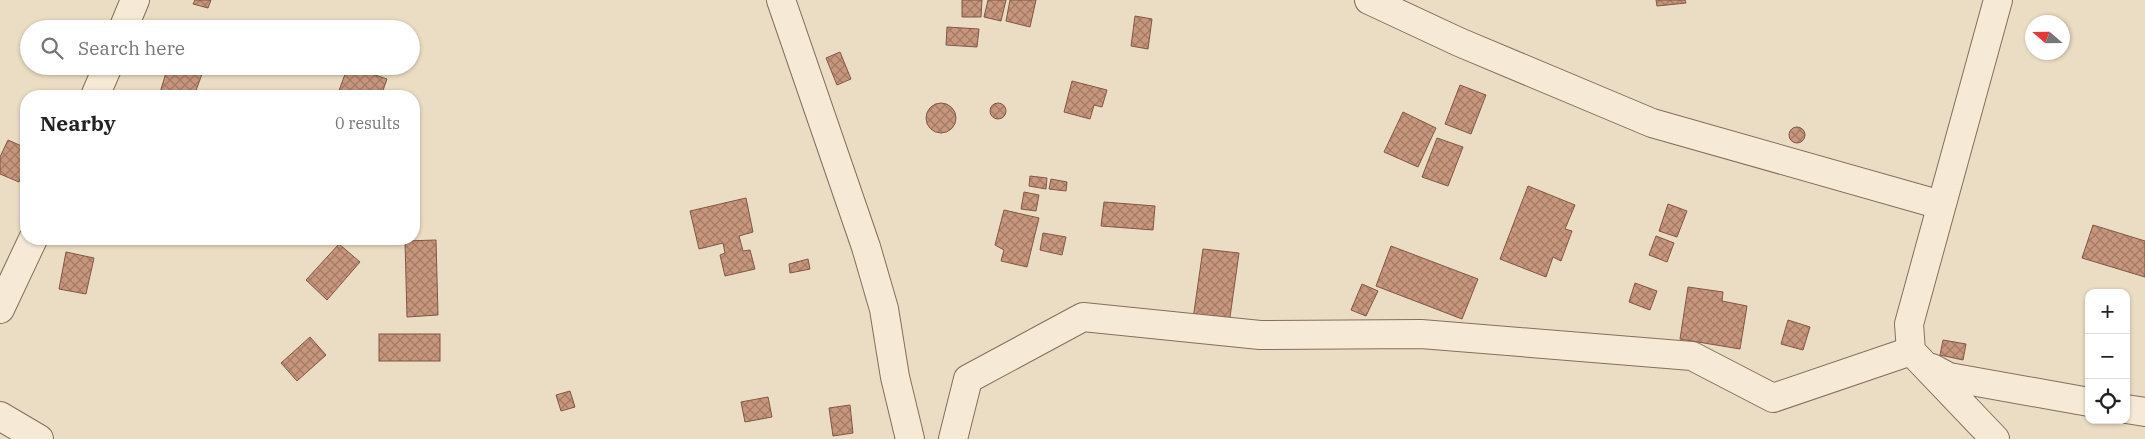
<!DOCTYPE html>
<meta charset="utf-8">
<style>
:root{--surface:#fff;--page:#f2f2f2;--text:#222;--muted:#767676;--line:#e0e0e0}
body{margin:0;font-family:"IBM Plex Serif",serif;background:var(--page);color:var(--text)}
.controls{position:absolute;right:15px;bottom:15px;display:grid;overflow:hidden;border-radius:10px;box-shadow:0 1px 4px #0004}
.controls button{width:45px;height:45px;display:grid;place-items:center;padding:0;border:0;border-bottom:1px solid var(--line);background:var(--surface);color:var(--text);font:25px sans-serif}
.compass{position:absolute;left:2025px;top:15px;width:45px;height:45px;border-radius:50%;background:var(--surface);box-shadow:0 1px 4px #0004;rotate:290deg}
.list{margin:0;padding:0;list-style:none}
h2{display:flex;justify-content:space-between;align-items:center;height:65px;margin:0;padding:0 20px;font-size:21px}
h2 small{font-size:16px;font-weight:400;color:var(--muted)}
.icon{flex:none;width:28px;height:28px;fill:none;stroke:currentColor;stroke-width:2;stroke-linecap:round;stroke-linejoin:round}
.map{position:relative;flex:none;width:2145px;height:439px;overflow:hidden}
.search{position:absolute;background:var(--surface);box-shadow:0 1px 4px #0004;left:20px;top:20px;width:400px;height:55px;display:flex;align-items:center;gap:12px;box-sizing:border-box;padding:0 18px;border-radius:28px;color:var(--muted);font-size:19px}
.panel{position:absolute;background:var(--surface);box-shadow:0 1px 4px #0004;left:20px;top:90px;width:400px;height:155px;border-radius:20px}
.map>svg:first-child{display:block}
</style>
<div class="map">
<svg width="2145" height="439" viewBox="0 0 2145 439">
<defs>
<pattern id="building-cross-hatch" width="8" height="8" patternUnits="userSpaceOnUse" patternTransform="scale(1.25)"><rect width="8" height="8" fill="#c7967c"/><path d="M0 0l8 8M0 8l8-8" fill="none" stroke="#a27a65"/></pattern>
</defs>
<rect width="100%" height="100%" fill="#ebdcc4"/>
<g fill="url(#building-cross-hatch)" stroke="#825743">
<polygon points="195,0 211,0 208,8 193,4"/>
<polygon points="962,0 982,0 981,17 962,17"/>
<polygon points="988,0 1006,0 1001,21 984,17"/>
<polygon points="1010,0 1036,0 1030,27 1006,21"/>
<polygon points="1656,0 1685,0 1686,3 1657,6"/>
<polygon points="1135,16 1152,19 1148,49 1131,46"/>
<polygon points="317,22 336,29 314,29"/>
<polygon points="947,27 979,29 977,47 946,45"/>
<polygon points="840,52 851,79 837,85 826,58"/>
<polygon points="168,66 179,66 202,74 194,96 159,96"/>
<polygon points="348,66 387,79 381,96 337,96"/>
<polygon points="366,66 382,66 380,71"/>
<polygon points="1072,81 1107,90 1102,107 1094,105 1090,119 1064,112"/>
<polygon points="1460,85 1486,95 1471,134 1445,124"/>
<circle cx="998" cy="111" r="8"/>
<circle cx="941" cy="118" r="15"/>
<polygon points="1403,112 1436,128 1418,167 1384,152"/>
<circle cx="1797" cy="135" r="8"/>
<polygon points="1437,138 1463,147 1448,186 1422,177"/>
<polygon points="8,140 26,148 26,165 19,182 0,174 0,157"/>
<polygon points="1030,176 1047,178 1046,189 1029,186"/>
<polygon points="1051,179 1067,182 1066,191 1049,189"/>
<polygon points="1528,186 1575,205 1565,229 1572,231 1561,261 1553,257 1546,277 1500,259"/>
<polygon points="1024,192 1039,195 1036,211 1021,209"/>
<polygon points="746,198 753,232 739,236 743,251 750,250 755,269 725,276 720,255 725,253 723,243 699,249 690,211"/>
<polygon points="1104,202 1155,206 1153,230 1101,226"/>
<polygon points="1668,204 1687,211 1677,237 1659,231"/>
<polygon points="1004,210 1039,218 1027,267 1001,261 1004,250 995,245"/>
<polygon points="2093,225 2145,241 2145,277 2082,258"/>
<polygon points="1043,233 1066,237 1062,255 1040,250"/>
<polygon points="1656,236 1674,243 1667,262 1649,255"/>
<polygon points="436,240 438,315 407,317 405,241"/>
<polygon points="339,244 360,262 327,300 306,280"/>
<polygon points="1391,246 1478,279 1462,319 1376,286"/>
<polygon points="1203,249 1239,253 1229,324 1193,319"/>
<polygon points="66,252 94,258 86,294 59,289"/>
<polygon points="808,259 810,269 790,273 789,264"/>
<polygon points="1635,283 1657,291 1650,310 1629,302"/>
<polygon points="1362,284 1378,291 1366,316 1351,310"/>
<polygon points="1688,287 1723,292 1722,301 1747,306 1740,349 1680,339"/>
<polygon points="1788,320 1810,327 1803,350 1781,344"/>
<rect x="379" y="334" width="61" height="27"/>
<polygon points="310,337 326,355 297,381 281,363"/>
<polygon points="1943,340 1966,344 1963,360 1940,355"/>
<polygon points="570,391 575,407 561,411 556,395"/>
<polygon points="768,397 772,417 745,422 741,402"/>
<polygon points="850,405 853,433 833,436 829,408"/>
</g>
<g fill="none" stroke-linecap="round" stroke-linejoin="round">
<defs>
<g id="minor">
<polyline points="781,0 866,247 884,309 895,377 910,439"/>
<polyline points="1369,0 1459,42 1652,123 1941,205"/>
<polyline points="123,29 135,0"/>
<polyline points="95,96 108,66"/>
<polyline points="0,309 33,239"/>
<polyline points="1932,368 1949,377 2089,402"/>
<polyline points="2126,409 2145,412"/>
<polyline points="0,416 39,439"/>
<polyline points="953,439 968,379 1083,317 1260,335 1421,334 1692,356 1773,398 1911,351"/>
<polyline points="1995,439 1911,351 1909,324 1998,0"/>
</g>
</defs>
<use href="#minor" stroke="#846e5c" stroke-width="30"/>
<use href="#minor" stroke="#f6ead7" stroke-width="28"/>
</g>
</svg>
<div class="controls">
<button>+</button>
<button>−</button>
<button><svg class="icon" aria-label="locate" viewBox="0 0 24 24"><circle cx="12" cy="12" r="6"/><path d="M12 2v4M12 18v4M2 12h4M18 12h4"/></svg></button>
</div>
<svg class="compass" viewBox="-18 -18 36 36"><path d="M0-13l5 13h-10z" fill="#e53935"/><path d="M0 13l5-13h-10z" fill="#767676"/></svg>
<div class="search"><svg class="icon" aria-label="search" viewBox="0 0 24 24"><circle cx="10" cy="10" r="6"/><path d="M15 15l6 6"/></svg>Search here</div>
<section class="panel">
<h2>Nearby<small>0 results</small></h2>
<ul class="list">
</ul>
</section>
</div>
